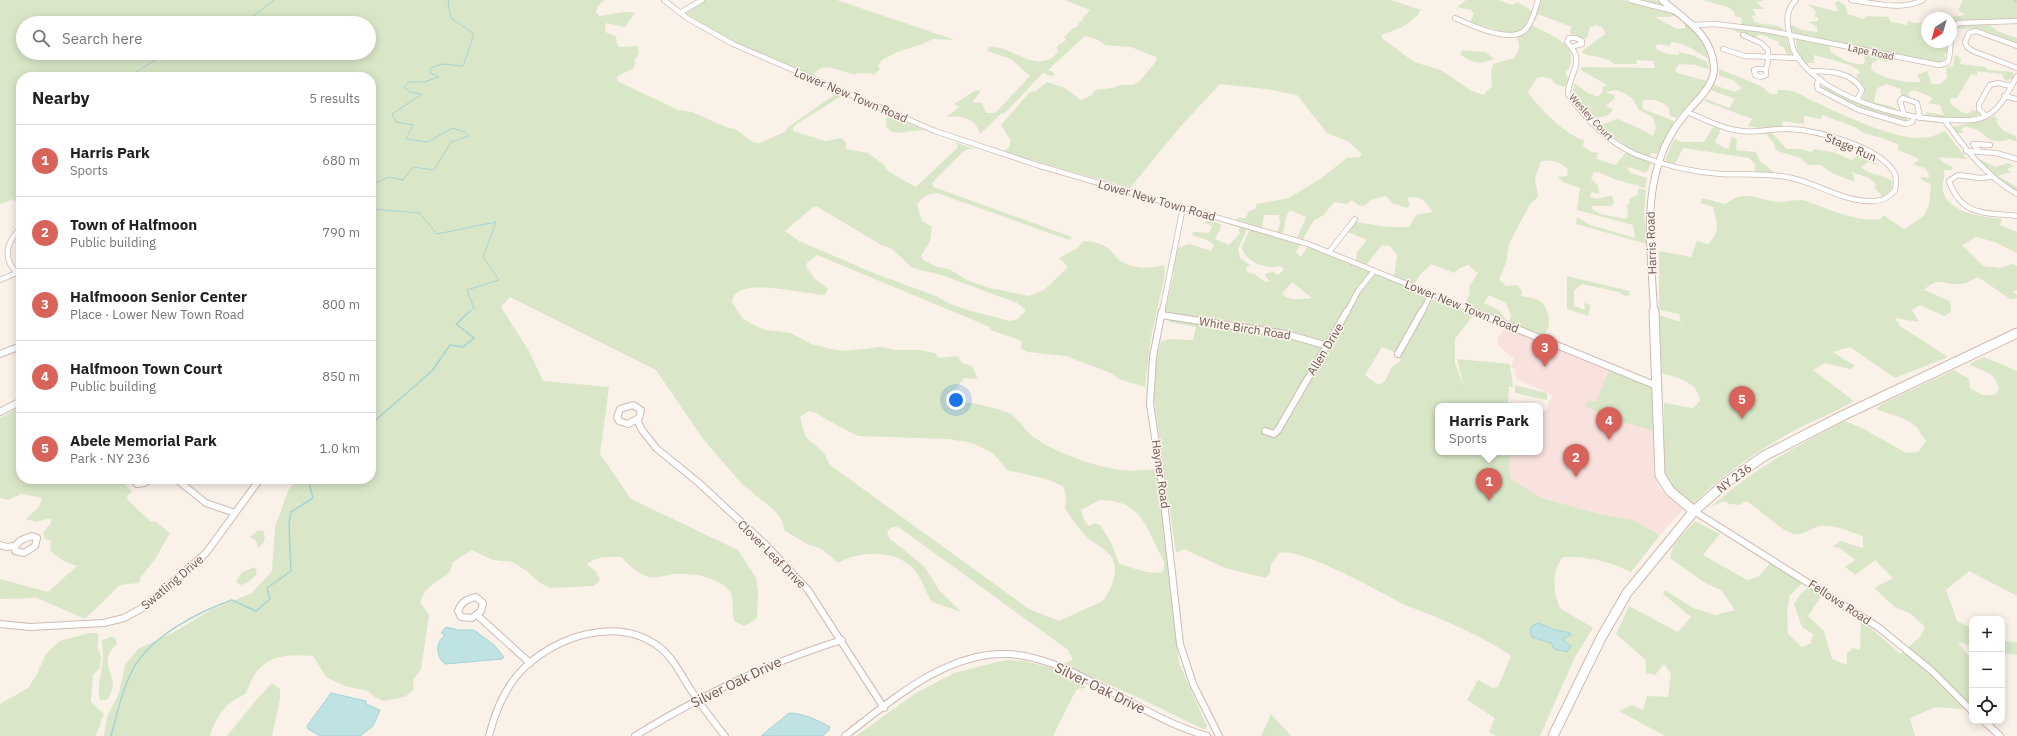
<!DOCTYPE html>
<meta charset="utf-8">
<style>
:root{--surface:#fff;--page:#f6f6f6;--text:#202124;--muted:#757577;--line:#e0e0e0;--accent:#d8635a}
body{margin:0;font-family:"IBM Plex Sans",sans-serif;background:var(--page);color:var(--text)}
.controls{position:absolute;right:12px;bottom:12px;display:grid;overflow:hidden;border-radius:8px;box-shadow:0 2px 10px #0003}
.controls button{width:36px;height:36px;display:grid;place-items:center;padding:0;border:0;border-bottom:1px solid var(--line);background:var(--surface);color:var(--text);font:20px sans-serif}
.compass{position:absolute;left:1921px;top:12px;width:36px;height:36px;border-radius:50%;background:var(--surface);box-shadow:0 2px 10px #0003;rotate:217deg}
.you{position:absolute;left:956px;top:400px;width:14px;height:14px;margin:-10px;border:3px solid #fff;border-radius:50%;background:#1a73e8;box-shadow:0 0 0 6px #1a73e833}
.badge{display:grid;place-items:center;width:26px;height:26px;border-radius:50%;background:var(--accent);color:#fff;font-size:13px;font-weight:700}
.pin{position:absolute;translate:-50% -33px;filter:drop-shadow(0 1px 2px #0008)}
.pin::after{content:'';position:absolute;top:21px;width:14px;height:12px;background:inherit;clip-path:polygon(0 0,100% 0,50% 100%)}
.popup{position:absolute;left:1435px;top:403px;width:108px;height:52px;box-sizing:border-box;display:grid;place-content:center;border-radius:8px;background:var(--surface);filter:drop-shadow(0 1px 3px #0005);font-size:13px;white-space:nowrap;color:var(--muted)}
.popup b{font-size:15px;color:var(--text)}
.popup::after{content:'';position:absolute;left:50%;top:100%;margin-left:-8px;border:8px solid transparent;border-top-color:var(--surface)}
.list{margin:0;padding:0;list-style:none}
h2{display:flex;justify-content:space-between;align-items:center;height:52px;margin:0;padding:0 16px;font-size:17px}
h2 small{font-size:13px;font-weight:400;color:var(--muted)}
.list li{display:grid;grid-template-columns:26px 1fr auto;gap:12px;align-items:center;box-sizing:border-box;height:72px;padding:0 16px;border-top:1px solid var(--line)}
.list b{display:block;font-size:15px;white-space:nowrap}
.list p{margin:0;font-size:13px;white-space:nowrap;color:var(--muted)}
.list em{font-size:13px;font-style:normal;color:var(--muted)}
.icon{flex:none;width:22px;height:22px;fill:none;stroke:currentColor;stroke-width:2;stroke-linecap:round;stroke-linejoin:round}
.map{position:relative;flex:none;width:2017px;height:736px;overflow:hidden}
.search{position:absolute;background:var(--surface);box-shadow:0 2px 10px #0003;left:16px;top:16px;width:360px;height:44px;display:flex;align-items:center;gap:10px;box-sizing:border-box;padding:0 14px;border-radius:22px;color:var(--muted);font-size:15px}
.panel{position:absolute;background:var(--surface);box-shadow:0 2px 10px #0003;left:16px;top:72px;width:360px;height:412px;border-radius:16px}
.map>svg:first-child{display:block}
</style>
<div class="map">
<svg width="2017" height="736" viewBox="0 0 2017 736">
<rect width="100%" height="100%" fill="#faf1e9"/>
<polygon fill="#f9e2de" points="1505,326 1641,381 1655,431 1657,485 1665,495 1683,509 1660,535 1633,520 1599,514 1542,498 1511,479 1509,473 1510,452 1540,452 1541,410 1546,411 1552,395 1516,379 1515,369 1511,367 1514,359 1498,345 1498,338"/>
<g fill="#d9e7c8" fill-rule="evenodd">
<path d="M0,0H605L598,6L596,12L599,16C612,15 622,10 635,13L625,27L606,23L605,32L616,36L617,44L620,47L637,46L639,54L635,59L634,68L618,76L617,81L678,110L692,112L728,128L735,129L753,142L760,143L785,132L788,127L836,94L843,95L798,123L793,127V131L825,141L842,138L846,143V149L868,153L883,164L889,172L916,187L956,149L958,146L955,142L974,149H969L964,151L932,183L933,187L1072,237L1069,240L937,193C928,193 922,197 917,205L922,221L932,227L930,241L921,256L923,260L937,267L949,269L967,280L990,288L1029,296L1044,290L1068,267L1059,258L1078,248L1083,241C1091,241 1106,244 1111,251C1115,255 1117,259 1122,262C1135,269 1150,269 1164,265L1165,274L1151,337L1145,387L1119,379L1111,373L1066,356L1028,352L1021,348L1022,341L991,330L990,327L817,255L807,263L806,267L815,279L828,289L825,295C803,294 757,281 738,292C734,294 733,298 732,302L742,318L752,324L765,330L791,333L811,344L831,349L846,351L881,347L895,350H919L935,353L939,358L958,356L962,363L972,366L978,379L964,378L953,393L952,399C971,403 991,406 1009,413C1018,417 1025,432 1035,438C1057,453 1088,464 1114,469C1128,472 1143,470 1157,469L1179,663L1207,726L1205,730L1135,696L1065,666V663L1073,660L1068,650L900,528C893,526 890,527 887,533L890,539L924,566L939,590L961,612L932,602C926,593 923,581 916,572C899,549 860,550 838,563L822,549L807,544L785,531L781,519L775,511L742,484L703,439L656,370L510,297L501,307L530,353L543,381L609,387L600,454L631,499L738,550L756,578L758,591L757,618L745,626L735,622C730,612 736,602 730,592C719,576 691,573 673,574C666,575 656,579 649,577C637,573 629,566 622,557C610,557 596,556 587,564L596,572L600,580L594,586L550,588L540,583L527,571L512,562L493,560L472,550L453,562L450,572C436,584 428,583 420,602L429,615L421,669L413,680L414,689L405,697L383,701L373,696L368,691L345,686L326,677L313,656C289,654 267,654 253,677C250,682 248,690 245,694C241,697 235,699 231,702C221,710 213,724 210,736H104L107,717L119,693L125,665L138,649L172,633L211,610L252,593L272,571L275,527L288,491L297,479H371V77H21V205L13,199L0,204ZM23,23H369V53H23ZM816,206L883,246L891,248L911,267L916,269L941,275L1017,303L1026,310L1018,319L1010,321L975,312L950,304L936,296L876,274L799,241L785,231L813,207ZM809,411L818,414L827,420L858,436L949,439L972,443L993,453L1007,470L1046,479L1063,486L1066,497L1065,509C1072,518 1079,530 1088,538C1095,544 1104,548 1110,555C1121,569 1112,588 1103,601L1059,621L1029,609L830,465L824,453L805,436L800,417ZM1100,500C1143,500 1146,529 1164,561V570L1160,573L1146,572L1119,564L1112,544L1100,525L1094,523L1089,526L1085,522L1081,510Z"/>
<path d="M705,0H837L955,40L933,39L920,45L897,52L882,60L878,66L880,69L874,75C867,72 862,74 855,74C840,73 825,59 813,75L809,74L727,38L685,13Z"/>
<path d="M1065,0H1391L1421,10C1411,25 1397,30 1381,35L1383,39L1414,62L1441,70L1470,90L1483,95L1492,86L1491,71L1493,64L1514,58C1520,50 1521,46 1516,37L1527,33L1532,25C1545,34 1574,40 1571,61C1570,66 1569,69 1565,72L1568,78L1565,87L1555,84L1552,79L1543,77L1537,78L1528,92C1538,107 1566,136 1584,140L1583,146L1591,152L1599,153L1596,156L1597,159L1616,165L1626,152L1649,161L1651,164L1646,173L1629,167L1627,169L1631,173L1647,178L1645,188L1614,179L1601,173L1594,172L1591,178L1598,186L1599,194L1592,192L1590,196C1598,202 1603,196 1612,196L1614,202L1611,206H1592V209L1601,214L1625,219L1628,217L1627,205L1630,203L1629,199L1638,195V188L1646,190L1644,213L1647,244L1576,224L1577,217L1590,225L1635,238L1633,225L1577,210L1580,188L1563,182L1558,177L1567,176L1568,169C1560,162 1552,159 1541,161L1535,178L1538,197L1530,204L1509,244L1506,263L1499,280L1506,286L1517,285L1522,291L1521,296L1537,299L1545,306L1549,317V326L1543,336L1509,322L1511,315L1506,303L1489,295L1484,303L1499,310L1506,320L1470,306L1466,301L1470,294L1469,287L1478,273L1468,265L1458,269L1454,273L1431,264L1419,276L1413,285L1394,276L1397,255L1390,246L1382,245L1366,265L1356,260L1357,252L1367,240L1348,232L1356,222L1388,227H1409L1416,215L1433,212C1425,201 1421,195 1407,198L1410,205L1407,208L1392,203L1386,196L1371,200L1364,206L1358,205L1352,200L1347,204L1334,202L1324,215L1314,220L1303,239L1297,238L1306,217L1290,210L1286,217L1283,233L1277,232L1280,224L1279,215H1264L1262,228L1236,220L1237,218H1246L1249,211L1255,209L1257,204L1289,198L1320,179L1347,158L1360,157L1362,154L1349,142L1327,133L1297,95L1266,89L1220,84L1181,126L1130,188L1004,152L1010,146V139L1001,125L1030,92L1036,91L1047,82L1065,88L1081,100L1092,95L1095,90L1113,88L1119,85H1132L1139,82L1157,60L1156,57L1131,47L1105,45L1098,40L1085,36L1048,70L1053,72L1055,75L1051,76L1043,73L1006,112L1001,114L980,134C976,118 960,115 946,117L959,107L954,104L976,90L980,91V93L972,102L982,103L986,113H995L1030,76L1011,59L987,51L989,47C1011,44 1037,77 1058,52L1057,46L1066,40L1064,37L1072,29L1078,26L1079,22L1083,20V17L1090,10Z"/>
<polygon points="1466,0 1498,0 1512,5 1518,2 1532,11 1524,29 1514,33 1508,33 1470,22 1474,13 1471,10 1457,7"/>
<path d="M1541,0H1623L1639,4L1635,0H1656L1677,15L1669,17H1655L1677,29L1685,28V23C1698,28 1706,46 1709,59C1694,51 1689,44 1671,42L1670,46L1658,44L1655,47C1660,54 1671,54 1679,55V52L1692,55L1706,61L1710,70L1696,65L1679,64L1675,70L1677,73L1707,81L1701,91L1676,118L1670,116L1669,108C1662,101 1652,98 1642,101L1643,109L1674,121L1657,154L1652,153L1649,156C1627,149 1617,141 1601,125L1617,119L1641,129L1653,136L1656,128L1653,117L1639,110L1632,98L1624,93L1616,90L1605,92L1614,95L1615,98L1606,106L1613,109C1611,116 1602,117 1596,118L1573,96L1574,83L1588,93L1598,97L1603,91V87L1607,85L1581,70V67L1655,68L1653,61L1636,60L1637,64H1614C1604,54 1592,59 1581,52L1605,34L1603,28L1597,25L1590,27L1587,38C1581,39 1572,37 1569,31L1572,27L1538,14L1535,21L1533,20Z"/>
<path d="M1702,0H1765L1757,2L1759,5L1765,9H1752L1755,12V16L1750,15L1754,19L1753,21C1762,26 1776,22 1784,30L1781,31L1741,25L1742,18L1735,16L1734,12L1728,7Z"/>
<polygon points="1963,0 2017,0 2017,20 1961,20 1954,22 1951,26 1951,18 1934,18 1940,15 1948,18 1965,15 1958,10"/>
<polygon points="1838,1 1845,5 1848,14 1863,19 1867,16 1888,17 1891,22 1907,25 1908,21 1915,23 1925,22 1927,24 1927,42 1949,42 1947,53 1944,55 1946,58 1940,64 1794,34 1790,26 1792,25 1802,30 1817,32 1817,27 1809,22 1818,21 1818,18 1814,16 1816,13 1815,10 1807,4 1838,12 1835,3"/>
<polygon points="1964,24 1989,24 1997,31 2017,38 2017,43 1978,28 1961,29 1958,27"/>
<polygon points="1732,28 1748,28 1786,36 1792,56 1788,56 1784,48 1778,44 1779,42 1762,35 1757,35 1756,39 1761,40 1761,42 1733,30"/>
<path d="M1796,37L1839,46L1830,47V51C1839,58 1853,66 1864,64L1865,59L1862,54L1864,52L1895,58L1894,60H1889L1886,62L1879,59L1872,63L1871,70C1884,79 1905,83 1921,82L1917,75L1927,71L1932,84H1940L1947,78L1946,68L1953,66L1955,54L1961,59L1960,64L1985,67L1988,70L2013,72V78L2007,81L2004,79L2002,74L1977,71V75L1971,74L1957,98H1950L1951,104L1963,113H1970L1972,110L1977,111L1980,114C1965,123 1945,118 1928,118L1926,112L1944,115L1940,105L1928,103L1933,98L1914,90L1908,93L1909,98L1903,97L1900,92L1901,89L1887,84L1877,88L1874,102L1896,108L1895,112L1862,101L1865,88L1856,76L1861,72L1850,65L1814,55V63H1808V67L1797,53Z"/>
<path d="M1462,50L1485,52L1494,59C1477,65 1474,64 1460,54Z"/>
<path d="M1719,69L1761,86L1770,94H1778L1777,90C1798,89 1799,95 1817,103C1844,115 1890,138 1919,138C1929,138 1937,135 1945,131L1967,159L1939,157L1941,161L1953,167L1952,170H1944C1946,177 1941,183 1943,191C1948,213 1983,217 2002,219L2000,225L2017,232V253L1995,242L1976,237L1962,245L1983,266L2000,268L2013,264L2017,266V290L2013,292L2017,295V298L2010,299L1978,277C1973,279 1966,284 1960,284C1946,286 1940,275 1924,290L1950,301L1951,312L1944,316L1920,305L1912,310L1919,322L1895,318L1900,326L1948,357L1895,378L1850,347L1833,352L1855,366L1850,369L1825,363L1813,370L1854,401C1836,412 1817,419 1799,428C1761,448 1723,474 1693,504L1679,497L1664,475V403L1693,408L1700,401C1697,381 1679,379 1662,373L1659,315L1681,322L1679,314L1659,310V251L1691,257L1697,241L1708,244C1721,231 1717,224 1713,207L1700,203L1702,198L1725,204C1744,190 1752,197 1771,201C1782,203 1792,200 1802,200C1807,201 1814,204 1819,206C1839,213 1860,222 1881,219L1883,215L1904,229L1924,216L1929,205L1931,184L1922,180L1920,177L1930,178L1926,169L1913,164L1919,160C1913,155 1904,153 1897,149L1899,145L1882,138L1863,133L1857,128L1823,115L1820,119L1804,116V124L1782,121L1783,127L1758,128L1748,126L1752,119L1704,101L1706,99L1729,108L1735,99L1711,90L1714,85L1735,92L1742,88L1733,80L1719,76Z"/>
<path d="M1820,85L1870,107L1907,118L1908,122L1900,121C1884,116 1826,99 1820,85Z"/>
<path d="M884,112L926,131C914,127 894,140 886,126L887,116Z"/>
<path d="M1994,116L1998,119L1996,122L2004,131L2016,136L2017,142L2010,139C1982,148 1988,127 1964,127L1961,129L1964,133H1957L1951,127L1985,120Z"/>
<polygon points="1713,127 1719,128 1720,132 1715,142 1724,148 1729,149 1731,137 1737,139 1736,150 1756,152 1760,161 1775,173 1757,173 1754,169 1756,165 1749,158 1683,148 1675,164 1665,161 1674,139 1682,142 1704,142"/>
<path d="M1765,133H1772L1787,149H1802L1811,152L1814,149L1832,152L1852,160L1858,155L1857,150L1865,154L1879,166L1869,162L1861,167C1869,176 1882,173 1892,181L1891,190L1883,197L1874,187L1877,185L1869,178L1852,172L1855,182L1832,173L1821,165H1808L1800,158L1777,151L1773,142Z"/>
<polygon points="1974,157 1996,167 2008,163 2014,166 2007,169 2011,172 1998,176 2017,187 2017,193 1997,181"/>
<path d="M1207,218L1222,225L1215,239L1229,245L1240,233L1238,230L1241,227L1247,229L1238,249L1240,258L1251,266L1246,267L1247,272L1254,274L1265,282L1270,281L1265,276L1266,273L1273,272L1278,275L1284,270L1280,266C1268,270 1244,262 1242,247L1250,229L1301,245L1296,252L1301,257L1308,246L1428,296L1396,353L1382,347L1365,375L1378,385L1385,381L1392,367L1400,361L1401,352L1414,332L1430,300H1434L1468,313L1472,317L1455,339V363L1464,387L1457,359L1510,364L1513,387H1509L1508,403L1517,406H1438V452H1510L1509,473L1511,479L1542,498L1599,514L1633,520L1660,535L1631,572C1609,561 1588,556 1563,557C1551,571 1553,592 1560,608L1593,628L1575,657L1540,736H1496L1489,732L1495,718L1467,700L1478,680L1493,688L1498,687L1511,656C1484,637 1451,623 1421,611C1414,608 1406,606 1399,602C1379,591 1298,546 1279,553L1271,564L1270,573L1266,578L1225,568L1184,549L1176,553L1153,392V375L1161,342L1169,339L1193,340L1196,327L1169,322L1170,318L1326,344L1164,314L1174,273L1172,270L1177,248L1189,244L1211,251L1214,245L1207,240L1192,235L1193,232L1209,233L1212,226L1205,223ZM1292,282L1312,298C1301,299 1290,301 1282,294Z"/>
<polygon points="1567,276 1629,291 1630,295 1625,296 1619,292 1582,284 1574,291 1574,306 1585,310 1584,303 1591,305 1588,316 1567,309"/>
<path d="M1984,357L2017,371V596L1969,571L1946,590L1957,621L1972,628V646L1958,642L1972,660V710L1936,707L1910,718L1915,736H1665L1619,711L1632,705L1643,710L1647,696L1668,697L1671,673L1664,664L1655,675L1646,673V660L1616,634L1629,606L1678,632L1691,617L1663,594L1665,590L1693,608L1715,615L1735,610L1721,590L1705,583L1670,558L1673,546L1695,521L1720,534L1703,555L1747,580L1758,577L1770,563L1803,583L1790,595L1787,611L1788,634L1802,647L1811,643L1813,634L1802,627L1794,604L1799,596L1808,587L1822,595L1808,616L1824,631L1832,659L1847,665V653L1853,648L1860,650L1861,620L1901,654L1920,637L1925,627L1910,613L1896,608L1874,588L1893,578L1875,560L1855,575L1845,567L1855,560L1840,548L1833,547L1840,541L1863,548V536C1850,532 1834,524 1821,526C1812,527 1803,536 1794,534C1778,530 1761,509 1746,501L1740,505L1730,504L1724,501L1711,507C1753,469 1796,446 1845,421L1862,428L1906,453L1918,452L1926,441C1921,436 1920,430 1915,426C1905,417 1889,414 1876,409L1882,404L1954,370L1969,379L1970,388L1982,395H1994L1999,390C1996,371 1984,373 1969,364Z"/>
<polygon points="1610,368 1649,385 1653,389 1655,431 1619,421 1585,406 1589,400 1596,402"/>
<polygon points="1515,385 1547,393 1547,400 1515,393"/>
<polygon points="21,406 21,479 125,479 126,486 132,491 128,495 127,499 151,522 155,521 170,533 155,559 141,577 139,583 120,585 85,619 37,598 0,599 0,579 48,592 77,566 62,560 50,551 51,541 45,539 43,533 51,523 51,518 36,522 26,519 39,507 42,498 21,494 8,500 0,498 0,418"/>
<path d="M263,530C266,538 265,543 258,548L256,541L250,537L257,531Z"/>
<polygon points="255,567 257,574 248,582 241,585 236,582 242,572"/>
<polygon points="89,633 98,633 98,650 101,656 100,668 93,675 91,702 104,714 96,736 0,736 0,704 28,688 37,674 46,654 60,641"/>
<path d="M111,637H115L117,643C115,646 111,650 109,654C103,672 122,679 107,700H100C95,680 108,662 101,641Z"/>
<polygon points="2002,641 2017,642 2017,655 2002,653"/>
<polygon points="1005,660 1025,661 1052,668 1085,686 1085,688 1078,689 1074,694 1053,736 856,736 916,693 954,673"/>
<path d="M272,683L280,689V699L272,736H227C242,718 255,700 272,683Z"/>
<polygon points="1271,714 1291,736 1261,736"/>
</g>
<g fill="#bfe2e2" stroke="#a6d3d3">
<polygon points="1539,623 1552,629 1570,633 1571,635 1562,639 1571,646 1567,652 1554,649 1551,643 1532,637 1530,629 1533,625"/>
<path d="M446,627L458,630H474L494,645L504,657L502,659L445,664C436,657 435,642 445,635L441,633Z"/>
<polygon points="331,693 366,701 366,704 380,710 373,726 360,736 320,736 308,729 307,726"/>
<path d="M789,713C803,713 817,720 830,727L829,730L823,736H761Z"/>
</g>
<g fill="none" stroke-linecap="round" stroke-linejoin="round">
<g stroke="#a6d3d3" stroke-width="1">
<polyline points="2014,0 2017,2"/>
<polyline points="238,23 252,17 274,0"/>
<polyline points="128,77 167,53"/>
<polyline points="371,185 389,177 403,180 413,167 434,170 451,142 469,136 465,132 452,128 428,142 406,139 413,125 396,122 392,114 422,94 410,92 404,87 409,82 424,82 439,77 430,73 431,68 442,64 463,66 474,34 451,18 448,4 449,0"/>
<polyline points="371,209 420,213 437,234 496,222 483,257 499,280 467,290 474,308 469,312"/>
</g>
<g stroke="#a6d3d3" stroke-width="1.5">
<polyline points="371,424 432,371 450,345 463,347 474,338 456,324 470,311"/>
<path d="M111,736C117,714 122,690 133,669C151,636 198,612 232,600L256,611L270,599L267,588L291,571L289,524L291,512L313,498L308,479"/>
</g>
<defs>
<g id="street-far1">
<polyline points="664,0 687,18 733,44 935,131 1037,165 1308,244 1476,312"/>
<polyline points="1630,0 1674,11"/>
<path d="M1796,0C1785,10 1786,23 1790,36C1792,41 1792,47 1794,51C1817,96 1903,120 1950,120C1961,120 1975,122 1986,116C2001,109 2009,90 2017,76"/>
<path d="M1851,0C1874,3 1901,11 1923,0"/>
<polyline points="680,13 702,0"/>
<path d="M1455,18C1471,25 1512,45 1526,29C1533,21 1535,10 1538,0"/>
<polyline points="1694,25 1715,24 1765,30 1939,65 1947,63 1949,59 1952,30 1958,23 2017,21"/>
<polyline points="1743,35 1761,43 1768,50 1768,61 1766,69"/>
<path d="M1574,46L1582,44V41L1576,38H1569L1567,42C1587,63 1569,71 1568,94C1585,118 1608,142 1635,154C1662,165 1692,172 1721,174C1743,175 1765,173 1787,177C1815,182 1840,200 1868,201C1880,202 1888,199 1895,190C1896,184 1897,177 1894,172C1878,146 1817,130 1788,129C1773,128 1757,133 1742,131C1723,129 1704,119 1687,112"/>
<polyline points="2017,46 1976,31 1969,33 1965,42 1967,47 1973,51 2017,68"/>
<polyline points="1723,49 1745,56 1799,58"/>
<polygon points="1758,69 1766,69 1766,75 1761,77 1755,75 1754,70"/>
<path d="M1811,71C1829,71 1853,72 1862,90L1857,100"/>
<polyline points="1820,79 1817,84 1818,89 1859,110 1906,124 1912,122 1914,117"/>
<polyline points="2004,96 2017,99"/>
<polyline points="1904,115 1900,101 1903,98 1917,103 1920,118"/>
<polyline points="1986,116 1979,109 1979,104 1990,85 1998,83 2011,86"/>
<path d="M1945,121C1966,150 1986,176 2017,194"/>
<polyline points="1966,151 1996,153 2017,159"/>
<polyline points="1979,151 1973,144 1990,145"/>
<path d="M1990,177L1980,178L1958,175L1949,181C1962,217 1984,212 2017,216"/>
<polyline points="1329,252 1355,219"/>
<path d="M16,272C2,257 7,241 21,228"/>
<polyline points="0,280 21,271"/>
<polyline points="1162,312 1183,207"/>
<polyline points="1347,312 1358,291 1374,271"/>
<polyline points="1422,312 1431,294"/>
</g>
<g id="street">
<polyline points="1162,311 1153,357 1150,404 1162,484 1180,644 1193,684 1219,736"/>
<polyline points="1473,311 1657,386"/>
<polyline points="1161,315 1286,334 1328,346"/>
<polyline points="0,354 21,346"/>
<polyline points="1398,354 1422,311"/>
<polygon points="633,405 641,410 639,418 628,424 619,421 617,417 620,409"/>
<polyline points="0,412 21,401"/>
<polyline points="637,420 642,430 656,448 699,483 767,546 808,590 884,708"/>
<polyline points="1265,431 1274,434 1278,430 1347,311"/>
<polyline points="133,479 137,484 144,483 150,479"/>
<polyline points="176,479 206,503 235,513"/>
<polyline points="1694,511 1878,627 1932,671 1972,711"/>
<path d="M32,536L37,538L35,546L24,553L15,551C15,541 23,539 32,536Z"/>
<polyline points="0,545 7,547 15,546"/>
<path d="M476,597L483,603L481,611L472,618L461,617L458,611C461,602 467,599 476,597Z"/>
<polyline points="477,615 530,663"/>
<polyline points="0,624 30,627 104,623 124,618 144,607 206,553 260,479"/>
<polyline points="1984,721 2000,736"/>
<path d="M489,736C495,712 505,687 523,669C556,636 617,616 658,646C673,657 681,675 691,690C701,706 713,721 725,736"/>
<path d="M635,736C701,695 768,663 842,640"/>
<path d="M845,736C891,701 945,652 1007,654C1038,655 1070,670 1098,685C1134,703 1168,725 1207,736"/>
</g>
<path id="secondary-far1" d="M1654,312C1652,262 1643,207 1660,159C1665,144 1673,129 1683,117C1694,102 1715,87 1714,67C1712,34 1684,19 1662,0"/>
<g id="secondary">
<polyline points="1654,311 1660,475 1670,491 1694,511"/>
<polyline points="1553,736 1601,638 1627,593 1694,511 1727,482 1764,456 1842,416 2017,333"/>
</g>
</defs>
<use href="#street-far1" stroke="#cebab2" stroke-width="6"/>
<use href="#street" stroke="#cebab2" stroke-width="8"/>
<use href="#secondary-far1" stroke="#d0b9b0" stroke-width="8"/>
<use href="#secondary" stroke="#d0b9b0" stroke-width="11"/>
<use href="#street-far1" stroke="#fff" stroke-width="4.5"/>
<use href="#street" stroke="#fff" stroke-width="6"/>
<use href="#secondary-far1" stroke="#fff" stroke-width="6"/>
<use href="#secondary" stroke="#fff" stroke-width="9"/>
</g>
<g text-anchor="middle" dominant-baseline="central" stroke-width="3" stroke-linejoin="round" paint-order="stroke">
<g font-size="10" fill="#72564f" stroke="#fdf5ef">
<text transform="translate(1871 52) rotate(12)">Lape Road</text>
<text transform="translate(1591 117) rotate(47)">Wesley Court</text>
</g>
<g font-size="12" fill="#72564f" stroke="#fdf5ef">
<text transform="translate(851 95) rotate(23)">Lower New Town Road</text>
<text transform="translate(1851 147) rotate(23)">Stage Run</text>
<text transform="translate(1157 200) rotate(16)">Lower New Town Road</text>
<text transform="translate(1651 243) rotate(-92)">Harris Road</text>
<text transform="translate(1462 306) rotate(22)">Lower New Town Road</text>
<text transform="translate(1245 328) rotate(9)">White Birch Road</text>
<text transform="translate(1325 349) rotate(-59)">Allen Drive</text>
<text transform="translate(1161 474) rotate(82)">Hayner Road</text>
<text transform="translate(1734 478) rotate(-37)">NY 236</text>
<text transform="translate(772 554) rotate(45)">Clover Leaf Drive</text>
<text transform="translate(172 582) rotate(-40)">Swatling Drive</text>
<text transform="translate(1840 602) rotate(33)">Fellows Road</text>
</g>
<g font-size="14" fill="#72564f" stroke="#fdf5ef">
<text transform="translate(736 682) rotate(-26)">Silver Oak Drive</text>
<text transform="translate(1100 688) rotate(26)">Silver Oak Drive</text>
</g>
</g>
</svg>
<div class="controls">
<button>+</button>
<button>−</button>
<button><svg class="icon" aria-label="locate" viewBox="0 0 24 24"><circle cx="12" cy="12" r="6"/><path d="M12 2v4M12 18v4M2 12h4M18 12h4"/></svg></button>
</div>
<svg class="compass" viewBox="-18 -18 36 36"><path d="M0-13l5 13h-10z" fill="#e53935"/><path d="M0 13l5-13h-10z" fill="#757577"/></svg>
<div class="you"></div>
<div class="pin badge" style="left:1489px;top:501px">1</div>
<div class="popup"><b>Harris Park</b>Sports</div>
<div class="pin badge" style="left:1576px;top:477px">2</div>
<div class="pin badge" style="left:1545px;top:367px">3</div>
<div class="pin badge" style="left:1609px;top:440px">4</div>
<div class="pin badge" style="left:1742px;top:419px">5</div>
<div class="search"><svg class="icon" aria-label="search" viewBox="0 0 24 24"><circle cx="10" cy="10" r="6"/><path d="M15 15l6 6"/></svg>Search here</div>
<section class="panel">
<h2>Nearby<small>5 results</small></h2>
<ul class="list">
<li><span class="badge">1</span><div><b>Harris Park</b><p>Sports</p></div><em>680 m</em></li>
<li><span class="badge">2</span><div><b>Town of Halfmoon</b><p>Public building</p></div><em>790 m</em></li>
<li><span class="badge">3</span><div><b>Halfmooon Senior Center</b><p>Place · Lower New Town Road</p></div><em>800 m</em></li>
<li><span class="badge">4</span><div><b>Halfmoon Town Court</b><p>Public building</p></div><em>850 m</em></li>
<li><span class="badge">5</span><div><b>Abele Memorial Park</b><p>Park · NY 236</p></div><em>1.0 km</em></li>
</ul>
</section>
</div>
